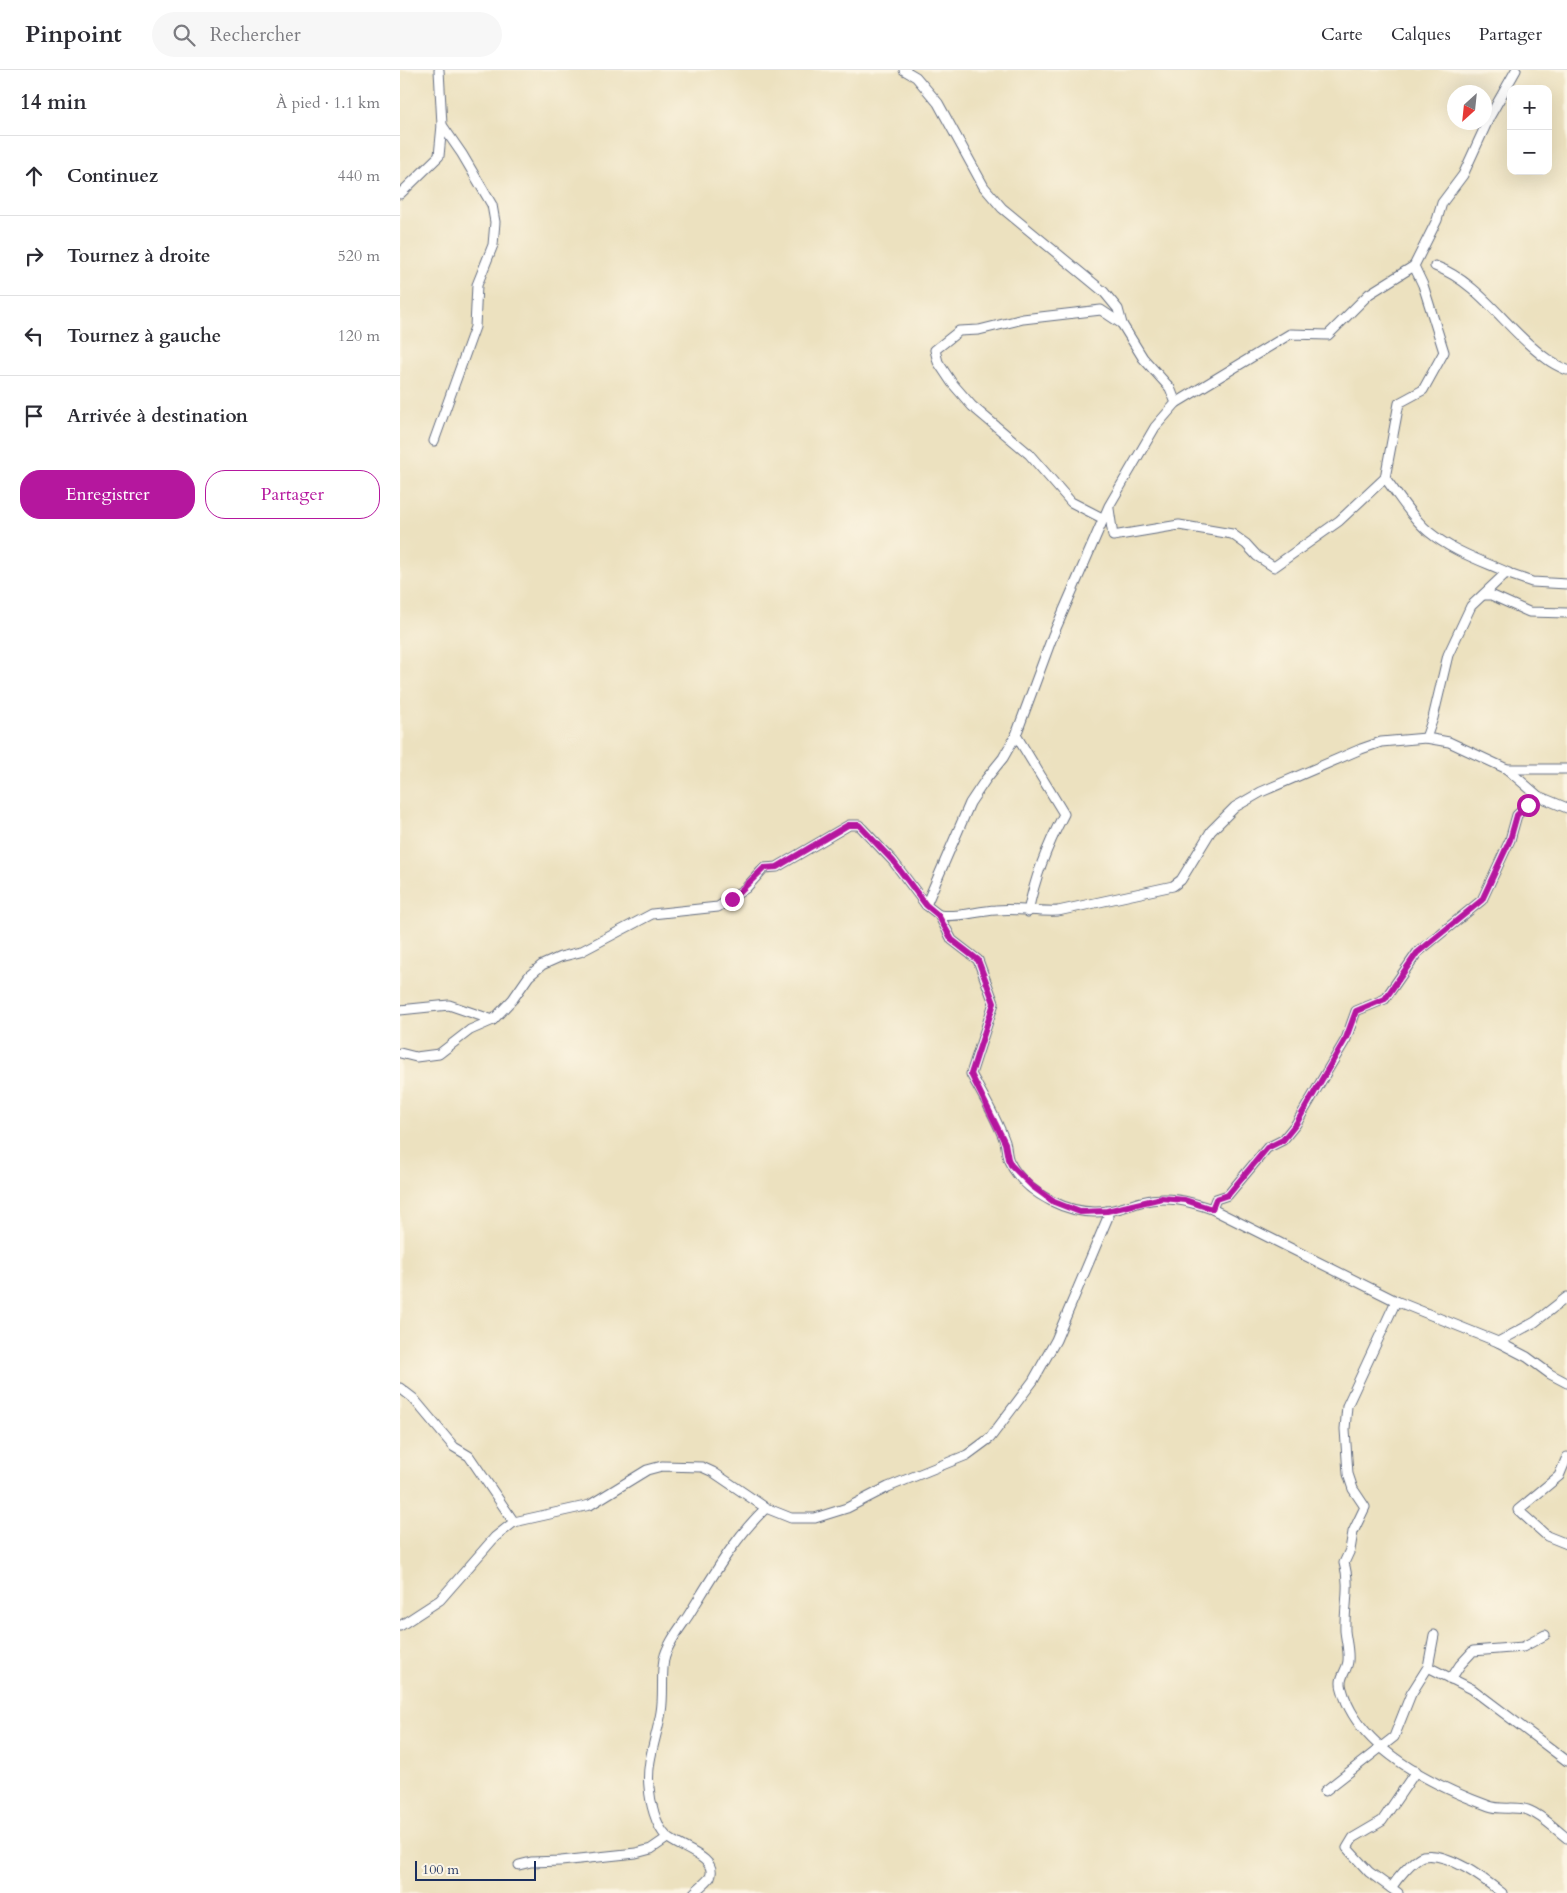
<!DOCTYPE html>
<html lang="fr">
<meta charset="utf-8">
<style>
:root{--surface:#fff;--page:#f7f7f7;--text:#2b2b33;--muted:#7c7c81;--line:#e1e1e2;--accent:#b5179e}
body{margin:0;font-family:Cardo,serif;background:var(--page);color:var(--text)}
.controls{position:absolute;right:15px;top:15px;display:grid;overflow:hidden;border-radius:10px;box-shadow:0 5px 20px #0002}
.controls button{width:45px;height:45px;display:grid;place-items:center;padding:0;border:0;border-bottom:1px solid var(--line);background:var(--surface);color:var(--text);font:25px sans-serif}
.compass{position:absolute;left:1047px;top:15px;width:45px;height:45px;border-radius:50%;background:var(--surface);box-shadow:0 5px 20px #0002;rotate:207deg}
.scale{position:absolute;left:15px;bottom:12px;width:121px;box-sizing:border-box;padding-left:5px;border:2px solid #1b2f5e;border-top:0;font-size:14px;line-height:18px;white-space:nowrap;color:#1b2f5e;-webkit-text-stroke:4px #fcf5e5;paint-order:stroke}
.stop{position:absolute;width:15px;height:15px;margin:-11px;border:4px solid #b5179e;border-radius:50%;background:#fff}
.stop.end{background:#b5179e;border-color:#fff;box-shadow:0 1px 5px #0008}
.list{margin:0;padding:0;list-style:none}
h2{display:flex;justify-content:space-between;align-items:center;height:65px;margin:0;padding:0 20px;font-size:21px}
h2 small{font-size:16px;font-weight:400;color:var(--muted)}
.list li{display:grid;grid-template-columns:32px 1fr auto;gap:15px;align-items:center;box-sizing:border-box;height:80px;padding:0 20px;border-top:1px solid var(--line)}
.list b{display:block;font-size:19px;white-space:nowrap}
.list em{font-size:16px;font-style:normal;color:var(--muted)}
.actions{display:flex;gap:10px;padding:15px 20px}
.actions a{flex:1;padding:11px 0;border:1px solid var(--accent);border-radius:20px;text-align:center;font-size:18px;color:var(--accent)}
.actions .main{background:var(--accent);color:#fff}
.icon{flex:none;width:28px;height:28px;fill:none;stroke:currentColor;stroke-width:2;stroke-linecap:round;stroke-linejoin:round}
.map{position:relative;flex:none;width:1167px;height:1823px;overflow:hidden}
header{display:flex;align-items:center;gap:30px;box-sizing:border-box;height:70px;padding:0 25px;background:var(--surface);border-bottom:1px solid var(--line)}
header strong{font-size:24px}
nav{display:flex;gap:28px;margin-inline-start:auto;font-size:18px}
.search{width:350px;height:45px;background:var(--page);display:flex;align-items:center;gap:12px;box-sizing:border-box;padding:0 18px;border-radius:28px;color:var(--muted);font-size:19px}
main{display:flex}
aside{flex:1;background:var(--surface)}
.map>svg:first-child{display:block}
</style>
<header>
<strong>Pinpoint</strong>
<div class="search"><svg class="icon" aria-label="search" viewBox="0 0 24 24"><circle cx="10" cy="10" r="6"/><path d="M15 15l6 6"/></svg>Rechercher</div>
<nav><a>Carte</a><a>Calques</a><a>Partager</a></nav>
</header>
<main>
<aside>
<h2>14 min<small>À pied · 1.1 km</small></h2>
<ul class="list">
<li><svg class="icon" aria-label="ahead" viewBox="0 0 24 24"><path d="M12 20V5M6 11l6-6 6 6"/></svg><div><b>Continuez</b></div><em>440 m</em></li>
<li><svg class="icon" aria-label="right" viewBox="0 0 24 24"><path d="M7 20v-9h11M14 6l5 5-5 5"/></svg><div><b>Tournez à droite</b></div><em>520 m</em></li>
<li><svg class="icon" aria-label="left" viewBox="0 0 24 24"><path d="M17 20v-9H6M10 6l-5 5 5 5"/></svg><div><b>Tournez à gauche</b></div><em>120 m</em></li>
<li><svg class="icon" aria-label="arrive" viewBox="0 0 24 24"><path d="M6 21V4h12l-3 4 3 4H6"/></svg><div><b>Arrivée à destination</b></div></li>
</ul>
<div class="actions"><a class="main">Enregistrer</a><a>Partager</a></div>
</aside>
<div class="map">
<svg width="1167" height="1823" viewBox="0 0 1167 1823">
<rect width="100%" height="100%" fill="#fcf5e5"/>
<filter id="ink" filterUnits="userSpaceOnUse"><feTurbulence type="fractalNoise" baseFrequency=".02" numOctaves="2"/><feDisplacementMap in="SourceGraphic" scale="10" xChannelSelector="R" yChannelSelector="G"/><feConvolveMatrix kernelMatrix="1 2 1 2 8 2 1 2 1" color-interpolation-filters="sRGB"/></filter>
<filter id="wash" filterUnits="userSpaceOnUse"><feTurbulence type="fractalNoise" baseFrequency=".0096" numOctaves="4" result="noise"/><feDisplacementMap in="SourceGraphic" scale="20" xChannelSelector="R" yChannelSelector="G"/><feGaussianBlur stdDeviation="1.12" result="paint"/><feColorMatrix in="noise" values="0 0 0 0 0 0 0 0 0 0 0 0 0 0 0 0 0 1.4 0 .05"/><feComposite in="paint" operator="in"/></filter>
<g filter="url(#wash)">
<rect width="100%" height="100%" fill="#ece1bf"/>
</g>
<g filter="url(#ink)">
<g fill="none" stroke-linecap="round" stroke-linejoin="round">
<defs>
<g id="street">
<polyline points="504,0 516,7 538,33 584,117 602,138 704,222 718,239 722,254"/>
<polyline points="0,124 39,86 42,55"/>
<path d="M1035,196C1081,213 1108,262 1147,289C1153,294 1160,297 1167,300"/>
<polyline points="34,371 75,257 77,215 93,175 95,152 92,135 62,84 42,55 39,0"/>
<path d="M985,408C999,426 1012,448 1029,462C1052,481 1082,491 1109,503"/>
<polyline points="709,439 713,466 779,455 832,464 846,474 857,486 874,497 939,451 985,408 999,333 1023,320 1044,282 1023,215 1014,196"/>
<polyline points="704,449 671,432 629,384 572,336 552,313 538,292 535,280 559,261 579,260 623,249 701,240 722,254 743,288 770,318 776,333"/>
<polyline points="1084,525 1091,525 1129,542 1167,543"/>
<path d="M616,665L664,744C647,776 635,806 628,842"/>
<polyline points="1026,668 1033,648 1048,585 1071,536 1106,503 1132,512 1167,514"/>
<polyline points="1107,699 1167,699"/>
<polyline points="526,835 570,733 586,709 603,688 616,665 653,565 709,436 755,357 776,333 890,264 928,265 969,224 1014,196 1037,150 1042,133 1063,105 1090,46 1116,0"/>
<path d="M539,845C559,848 576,841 596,840C616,838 637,842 658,841L773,816L781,810L811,761L835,737L861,722L961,679L981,672L1026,668L1049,672L1107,699L1138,726L1167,738"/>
<polyline points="0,940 49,935 93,950"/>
<path d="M0,983L16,987L39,984L70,960L93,950L113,929L129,906L142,895L160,887L180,882L252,844L318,837L346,818L364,798L377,797L449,755H459L493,791L526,835L539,845L552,870L578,890L594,933L571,1004C583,1026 597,1049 605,1072C607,1078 606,1085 609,1091C626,1125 672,1147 708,1141C720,1139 730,1135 741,1132C766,1125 789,1131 812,1139L996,1231L1098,1272L1135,1252L1167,1227"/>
<polyline points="812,1139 816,1129 828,1125 867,1078 883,1070 896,1054 946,969 956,941 985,929 1017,883 1082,830 1110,770 1117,745 1138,726"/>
<path d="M996,1231L947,1336L945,1359L948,1404L953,1419L965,1437L953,1462L950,1480L944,1493C951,1515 944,1537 945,1561C946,1571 949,1580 948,1591C947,1602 938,1607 942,1619C958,1679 1035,1716 1089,1736C1102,1741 1118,1735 1130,1741C1143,1746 1156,1760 1167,1768"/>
<polyline points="1098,1272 1127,1287 1150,1304 1167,1313"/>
<polyline points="0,1318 13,1328 54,1377 69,1386 114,1452"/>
<polyline points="1167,1387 1159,1406 1118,1440 1147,1466 1167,1474"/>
<polyline points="0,1556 40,1530 95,1467 114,1452 190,1435 247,1400 262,1396 302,1397 313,1402 366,1438 391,1448 415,1448 447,1438 488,1417 567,1385 590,1368 633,1311 656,1270 708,1147 707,1141"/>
<polyline points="1028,1597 1072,1619 1167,1691"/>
<polyline points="1051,1609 1060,1595 1073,1581 1123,1577 1145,1565"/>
<polyline points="925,1721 994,1667 1011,1624 1028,1597 1034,1565"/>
<polyline points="119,1795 131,1792 161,1791 236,1783 251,1779 267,1768"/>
<path d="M991,1818C997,1809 1013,1789 1023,1786C1048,1781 1084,1809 1102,1823"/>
<path d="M294,1823C298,1818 306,1813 310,1807C319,1787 276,1777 266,1766C256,1756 250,1732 249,1717C246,1691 257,1667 261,1642C264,1625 261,1606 264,1589C267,1574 280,1558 288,1546C312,1508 333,1469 366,1438"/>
<polyline points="998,1823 969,1802 947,1778 953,1768 982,1751 1016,1701"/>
</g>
</defs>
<use href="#street" stroke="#646d80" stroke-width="11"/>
<use href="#street" stroke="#fff" stroke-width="9"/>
</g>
</g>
<g fill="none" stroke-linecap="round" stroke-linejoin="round" filter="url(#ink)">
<polyline stroke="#b5179e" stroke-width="6" points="332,829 364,798 377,797 448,755 459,755 493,791 526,835 538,845 552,870 578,890 594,933 571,1004 605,1073 608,1089 611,1095 632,1116 654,1132 680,1142 707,1141 762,1128 785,1130 812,1139 816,1129 828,1125 867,1078 883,1070 896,1054 946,968 956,941 985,929 1017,883 1082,830 1110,770 1117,745 1128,735"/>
</g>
</svg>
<div class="controls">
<button>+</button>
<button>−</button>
</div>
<svg class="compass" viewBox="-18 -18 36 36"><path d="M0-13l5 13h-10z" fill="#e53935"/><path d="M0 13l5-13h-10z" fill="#7c7c81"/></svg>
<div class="scale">100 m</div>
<div class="stop" style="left:1128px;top:735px"></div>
<div class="stop end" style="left:332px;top:829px"></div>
</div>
</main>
